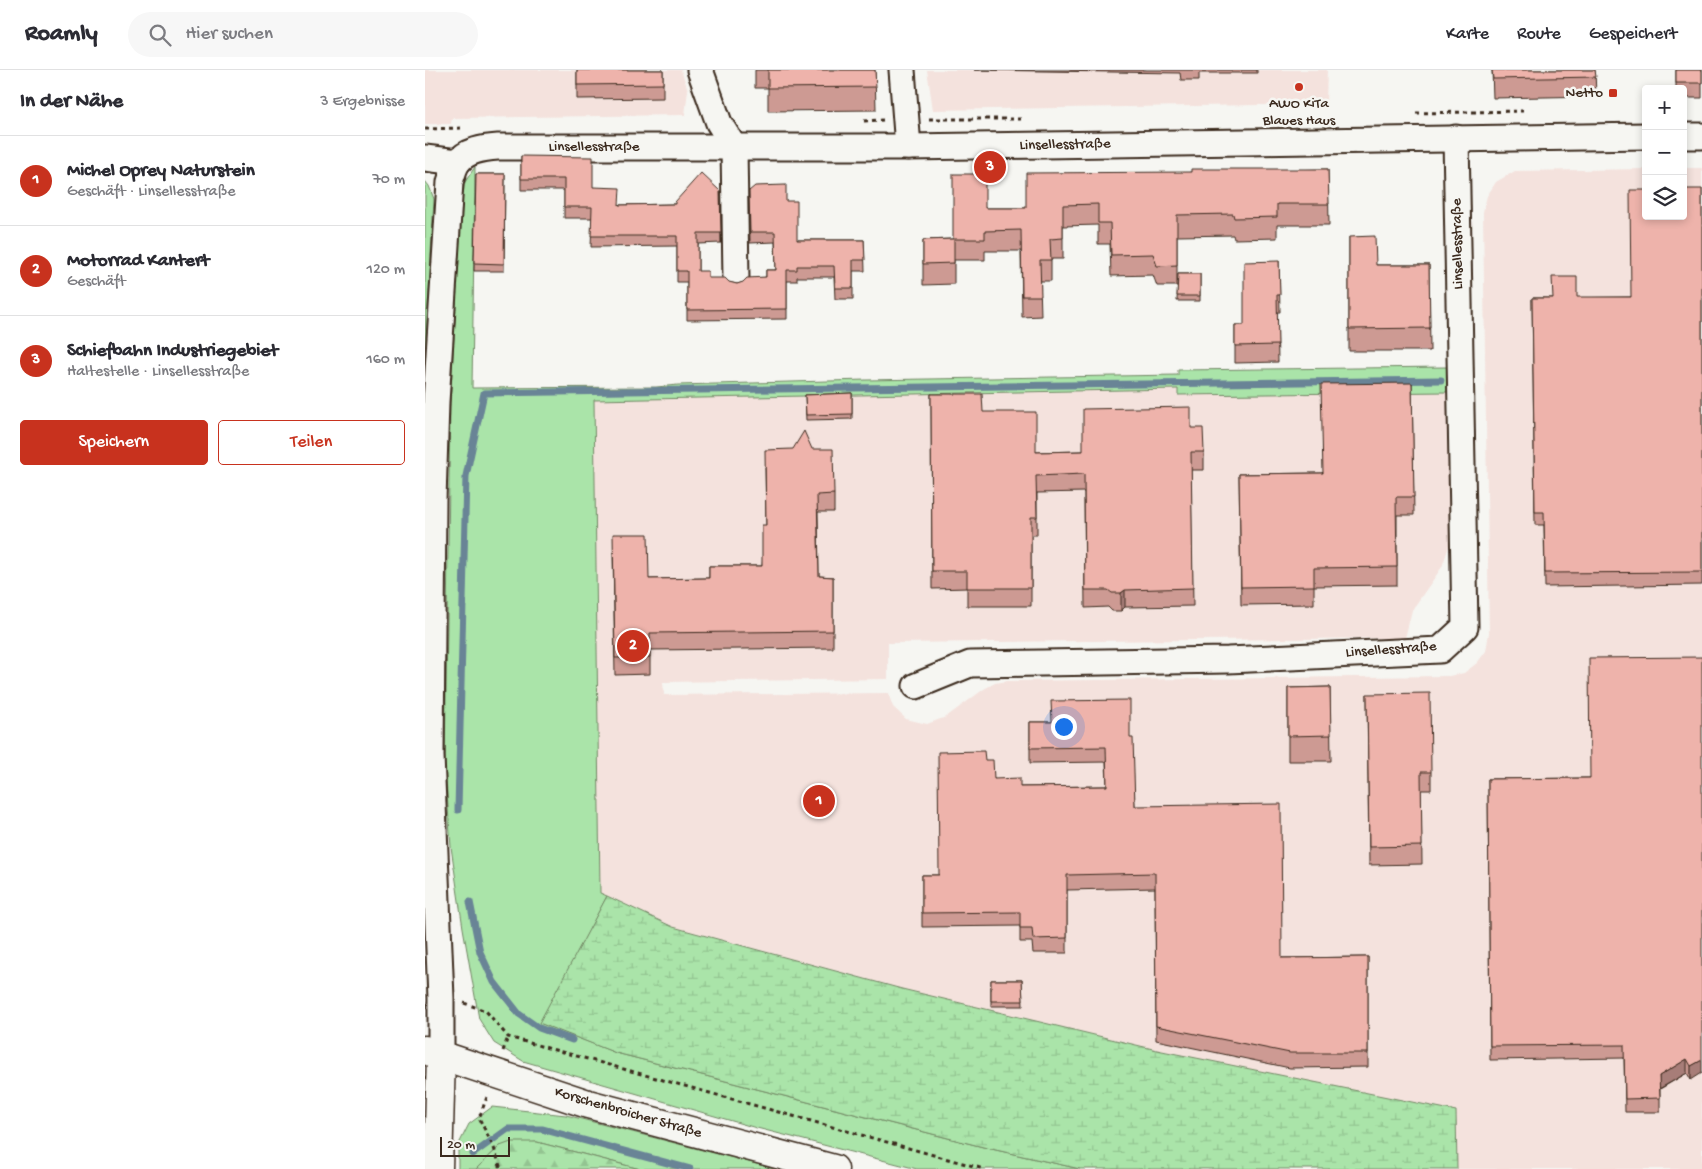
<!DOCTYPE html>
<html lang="de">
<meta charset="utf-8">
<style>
:root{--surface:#fff;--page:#f7f7f7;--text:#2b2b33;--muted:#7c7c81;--line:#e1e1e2;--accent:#c8321e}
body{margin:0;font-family:"Gochi Hand",sans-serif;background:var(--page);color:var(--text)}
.controls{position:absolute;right:15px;top:15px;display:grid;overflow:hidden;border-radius:5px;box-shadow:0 2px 8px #0003}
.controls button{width:45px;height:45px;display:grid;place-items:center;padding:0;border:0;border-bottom:1px solid var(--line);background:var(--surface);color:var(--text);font:25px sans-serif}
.scale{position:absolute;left:15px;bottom:12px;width:70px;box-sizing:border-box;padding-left:5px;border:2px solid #3b2a1e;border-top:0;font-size:14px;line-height:18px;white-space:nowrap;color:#3b2a1e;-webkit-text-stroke:4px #f6f6f2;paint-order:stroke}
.you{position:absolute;left:638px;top:656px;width:18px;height:18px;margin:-12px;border:4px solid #fff;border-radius:50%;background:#1a73e8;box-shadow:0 0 0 8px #1a73e833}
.badge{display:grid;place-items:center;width:32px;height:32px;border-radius:50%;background:var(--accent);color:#fff;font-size:16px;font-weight:700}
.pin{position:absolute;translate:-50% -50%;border:2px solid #fff;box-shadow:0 1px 5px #0006}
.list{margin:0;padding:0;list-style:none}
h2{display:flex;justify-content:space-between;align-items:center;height:65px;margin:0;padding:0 20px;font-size:21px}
h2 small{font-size:16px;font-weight:400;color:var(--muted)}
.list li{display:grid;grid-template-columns:32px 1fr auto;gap:15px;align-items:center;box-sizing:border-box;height:90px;padding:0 20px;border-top:1px solid var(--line)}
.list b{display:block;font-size:19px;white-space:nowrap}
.list p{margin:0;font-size:16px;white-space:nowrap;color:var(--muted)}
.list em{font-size:16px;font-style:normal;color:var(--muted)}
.actions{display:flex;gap:10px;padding:15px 20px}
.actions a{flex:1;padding:11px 0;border:1px solid var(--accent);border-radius:5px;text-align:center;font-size:18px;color:var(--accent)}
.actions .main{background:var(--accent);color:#fff}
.icon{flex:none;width:28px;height:28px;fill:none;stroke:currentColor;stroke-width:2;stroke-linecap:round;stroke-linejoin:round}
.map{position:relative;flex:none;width:1277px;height:1099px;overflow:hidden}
header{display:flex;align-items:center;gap:30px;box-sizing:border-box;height:70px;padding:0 25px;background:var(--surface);border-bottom:1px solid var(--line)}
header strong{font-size:24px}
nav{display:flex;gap:28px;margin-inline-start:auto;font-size:18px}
.search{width:350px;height:45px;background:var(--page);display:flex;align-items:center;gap:12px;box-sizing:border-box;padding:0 18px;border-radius:28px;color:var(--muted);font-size:19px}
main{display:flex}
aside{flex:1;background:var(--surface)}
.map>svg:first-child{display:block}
</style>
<header>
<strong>Roamly</strong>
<div class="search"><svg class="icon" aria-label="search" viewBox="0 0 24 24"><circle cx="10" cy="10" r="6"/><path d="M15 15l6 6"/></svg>Hier suchen</div>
<nav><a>Karte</a><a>Route</a><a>Gespeichert</a></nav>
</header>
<main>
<aside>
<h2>In der Nähe<small>3 Ergebnisse</small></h2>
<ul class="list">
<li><span class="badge">1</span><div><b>Michel Oprey Naturstein</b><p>Geschäft · Linsellesstraße</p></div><em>70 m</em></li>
<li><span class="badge">2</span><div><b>Motorrad Kantert</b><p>Geschäft</p></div><em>120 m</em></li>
<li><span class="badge">3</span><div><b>Schiefbahn Industriegebiet</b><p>Haltestelle · Linsellesstraße</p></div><em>160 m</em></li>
</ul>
<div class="actions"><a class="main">Speichern</a><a>Teilen</a></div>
</aside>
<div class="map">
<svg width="1277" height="1099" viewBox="0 0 1277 1099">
<defs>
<pattern id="forest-firs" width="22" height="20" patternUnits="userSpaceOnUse" patternTransform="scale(1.25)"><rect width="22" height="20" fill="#aae4a9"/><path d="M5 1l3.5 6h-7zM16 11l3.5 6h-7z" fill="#93c491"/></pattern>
<pattern id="wetland-marsh" width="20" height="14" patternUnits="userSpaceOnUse" patternTransform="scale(1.25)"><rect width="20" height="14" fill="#aae4a9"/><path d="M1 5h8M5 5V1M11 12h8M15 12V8" fill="none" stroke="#93c491"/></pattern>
</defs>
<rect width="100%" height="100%" fill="#f6f6f2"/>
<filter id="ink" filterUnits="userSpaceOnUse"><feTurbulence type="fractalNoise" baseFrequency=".02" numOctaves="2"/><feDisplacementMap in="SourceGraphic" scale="10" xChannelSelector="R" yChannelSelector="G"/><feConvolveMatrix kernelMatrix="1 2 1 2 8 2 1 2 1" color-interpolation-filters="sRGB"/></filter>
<g filter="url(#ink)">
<g fill="#f4e2dd">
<polygon points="0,0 256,0 263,20 260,45 27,48 26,54 0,54"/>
<polygon points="502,0 902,0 901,34 508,40"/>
<polygon points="1258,98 1277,98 1277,1099 1032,1099 1031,1042 732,980 477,919 248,857 175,823 169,330 753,319 754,325 1022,322 1025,473 1017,497 987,540 980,568 463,573 463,609 238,612 239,625 463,623 468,637 481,649 502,654 521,647 559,619 570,613 583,611 1024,606 1039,603 1052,593 1061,581 1064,563 1058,142 1062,126 1071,112 1090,101 1221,99 1221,146 1258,146"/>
</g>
<g fill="#aae4a9" stroke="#728764">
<polygon points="50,97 47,318 231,317 253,315 441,310 753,305 753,300 1022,297 1022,322 753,325 753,319 169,330 175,823 182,826 115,953 191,983 562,1078 655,1099 492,1099 328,1057 98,991 69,973 54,949 38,858 26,777 20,697 25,337 37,131 40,112"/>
<polygon points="0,111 4,116 9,129 0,291"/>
<polygon points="67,1037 141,1045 351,1099 215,1099 112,1072 75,1076 51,1099 33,1099 33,1076 44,1054"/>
</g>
<polygon fill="url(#forest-firs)" stroke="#728764" points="86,1072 112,1072 215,1099 51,1099 75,1076"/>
<polygon fill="url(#wetland-marsh)" stroke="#728764" points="182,826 248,857 477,919 732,980 1031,1041 1032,1099 655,1099 562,1078 191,983 114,953"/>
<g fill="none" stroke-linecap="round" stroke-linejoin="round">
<g stroke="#698496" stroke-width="7">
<polyline points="33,740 41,406 59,323 1016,310"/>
<polyline points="45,832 55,882 69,912 94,944 114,958 147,970"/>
<polyline points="48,1084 83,1059 117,1059 265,1099"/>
</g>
<defs>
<g id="minor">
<polyline points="275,0 294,53 309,77 311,210"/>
<polyline points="477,0 483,77"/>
<polyline points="1258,66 1277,66"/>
<polyline points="0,88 33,92"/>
<polyline points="491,616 545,594 803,590 1015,580 1040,557 1031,68"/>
<path d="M16,985V928L6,686L8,430L11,332L25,112C27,106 29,98 32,93C41,80 59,78 73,77H483L1221,66"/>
</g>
<g id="major">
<polyline points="0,980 163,1034 409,1099"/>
<polyline points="13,1099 16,985"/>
</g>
</defs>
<use href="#minor" stroke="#3b2a1e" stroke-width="29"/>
<use href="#major" stroke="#3b2a1e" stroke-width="31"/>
<g stroke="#3b2a1e" stroke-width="3" stroke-dasharray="4 4" stroke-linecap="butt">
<polyline points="991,43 1098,41"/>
<polyline points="504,49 600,49"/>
<polyline points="439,51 458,50"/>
<polyline points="0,59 38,58"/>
<polyline points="39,933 61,941 83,967 559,1099"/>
<polyline points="78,981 83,967"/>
<polyline points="62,1027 54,1048 69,1078 76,1099"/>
</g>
<use href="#minor" stroke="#f6f6f2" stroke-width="25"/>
<use href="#major" stroke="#f6f6f2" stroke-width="28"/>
</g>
<g fill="#cd9a93" stroke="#3b2a1e">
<polygon points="152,0 238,0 238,28 152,29"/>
<polygon points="330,0 450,0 451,40 343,41 343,18 330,18"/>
<polygon points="549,0 832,0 832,3 774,3 774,10 756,10 755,3"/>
<polygon points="1067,0 1170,0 1171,26 1068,28"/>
<polygon points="1251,0 1277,0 1277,28 1258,28 1258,19 1251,19"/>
<polygon points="96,86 168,117 195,135 250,134 295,121 296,173 273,174 273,201 283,208 312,214 341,207 341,200 351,200 350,172 325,173 324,121 361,131 372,170 439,170 440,201 428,201 428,229 410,229 409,207 372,207 372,211 362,211 362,249 262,250 262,212 252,212 252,176 166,177 167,148 139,148 139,120 96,120"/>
<polygon points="903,99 904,155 852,155 852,168 809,169 808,165 752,166 752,216 732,216 728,205 686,206 685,174 673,174 673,155 638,156 638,189 626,189 626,211 615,211 616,246 597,247 596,181 560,181 560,190 529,190 529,214 498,215 498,170 528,169 560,138 601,138 766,102"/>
<polygon points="51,104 80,104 79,201 49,201"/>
<polygon points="1277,119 1277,515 1120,517 1119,455 1110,455 1107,228 1128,228 1206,227"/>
<polygon points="924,167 951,195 1004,195 1005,281 924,281"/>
<polygon points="854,191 855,242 852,242 853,292 810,293 810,255 819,255"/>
<polygon points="753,204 775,204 775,231 752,231"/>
<polygon points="987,313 989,445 972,445 972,515 889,516 889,534 816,535 814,404 897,403"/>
<polygon points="427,323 427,349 381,350 380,325"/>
<polygon points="506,324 558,342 611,382 658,381 766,358 779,382 779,400 766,400 768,536 700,537 696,541 687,541 683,537 660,538 659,422 612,423 612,465 606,465 606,536 542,536 542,518 507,519"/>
<polygon points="340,397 409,424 409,442 393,442 394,506 408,507 408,578 225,580 225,604 190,605 188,482 224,509 284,508 284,496 337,496 341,455"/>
<polygon points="1277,587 1266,1010 1262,1003 1235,1019 1235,1042 1200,1042 1199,988 1065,990 1063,709 1165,708"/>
<polygon points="905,617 906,691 863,691 863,618"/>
<polygon points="942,624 1006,702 1006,720 996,720 997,794 944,795"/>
<polygon points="605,652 626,652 705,668 710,736 857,888 943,887 943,997 865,998 731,970 730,818 642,820 642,883 608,883 607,872 595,872 595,856 497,857 497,805 514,805 560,690 569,709 595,717 682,716 681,692 605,693"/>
<polygon points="566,910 597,910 598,936 566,936"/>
</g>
<g fill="#a77d78" stroke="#3b2a1e">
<polygon points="700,520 700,537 696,541 696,523"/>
<polygon points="1262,989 1262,1003 1234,1019 1234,1006"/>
<polygon points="1277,990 1277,1003 1266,1010 1266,996"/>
</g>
<g fill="#eeb3ab" stroke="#3b2a1e">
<polygon points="152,0 238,0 238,14 152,15"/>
<polygon points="343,0 450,0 451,17 343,18"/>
<polygon points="1067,0 1170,0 1171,7 1068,9"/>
<rect x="1251" y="0" width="26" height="13"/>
<polygon points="96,86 168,87 168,117 195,118 194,135 250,134 250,132 276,103 295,121 296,163 273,163 273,201 283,201 283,208 300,208 304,212 312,214 318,212 322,208 341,207 341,200 351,200 350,162 325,162 324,121 330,116 361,115 361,131 372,131 372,170 439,170 440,190 428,190 428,218 410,218 409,196 372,196 372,200 362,200 362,239 262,240 262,201 252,201 252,166 166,166 167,137 139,137 139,109 96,109"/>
<polygon points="766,99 903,99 904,134 852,134 852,147 809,148 808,144 752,145 752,195 732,196 728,184 686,185 685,153 673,153 673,134 638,135 638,168 625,169 626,190 615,190 616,226 597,226 596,160 560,161 560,169 529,169 529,193 498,194 498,170 528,169 528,104 560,104 560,138 601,138 601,103 766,102"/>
<polygon points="51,104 80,104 79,194 49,193"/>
<polygon points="1258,119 1277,119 1277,502 1120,503 1119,442 1110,442 1107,228 1128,228 1127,207 1152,207 1152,227 1206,227 1205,120 1221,120 1221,146 1258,146"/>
<polygon points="950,166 951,195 1004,195 1005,258 924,259 924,167"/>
<polygon points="854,191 855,225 852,225 853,275 810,276 810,255 819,255 819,192"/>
<polygon points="753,204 775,204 775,226 752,226"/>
<polygon points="987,313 989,427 971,427 972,497 889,498 889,516 816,517 814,404 898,403 896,314"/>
<polygon points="427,323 427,344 381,345 380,325"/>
<polygon points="506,324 557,324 558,342 611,342 611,382 658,381 658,339 766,337 766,358 778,358 779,382 766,382 768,518 700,520 696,523 687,523 683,520 660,520 659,404 611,406 612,447 606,447 606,518 542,518 542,501 507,501"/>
<polygon points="379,361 387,379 408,379 409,424 392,425 394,506 408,507 408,561 225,563 225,587 190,588 188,464 223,464 224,509 284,508 284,496 337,496 337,455 341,455 340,380 368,379"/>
<polygon points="1277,587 1277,990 1266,996 1262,989 1234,1006 1235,1028 1200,1029 1199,975 1065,976 1063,709 1165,708 1164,588"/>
<polygon points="905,617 906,665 863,666 863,618"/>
<polygon points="1005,623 1006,702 996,702 997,776 944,777 942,624"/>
<polygon points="705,630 705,668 708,668 710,736 856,734 857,888 943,887 943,983 865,983 731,956 730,803 642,805 642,868 608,869 607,858 595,858 595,842 497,843 497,805 514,805 513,682 559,681 560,690 568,690 569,709 595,708 595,717 682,716 681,677 605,678 605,652 627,652 626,631"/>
<polygon points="566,910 597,910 598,931 566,931"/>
</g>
</g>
<g fill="#c8321e" stroke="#f6f6f2" stroke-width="2">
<circle cx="874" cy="17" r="5"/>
<rect x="1183" y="18" width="10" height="10" rx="2.5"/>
</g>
<g text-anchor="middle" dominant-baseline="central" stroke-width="5" stroke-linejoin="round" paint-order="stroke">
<g font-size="15" fill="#3b2a1e" stroke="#f6f6f2" text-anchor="end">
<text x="1178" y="23">Netto</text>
<text x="874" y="34" text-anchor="middle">AWO KiTa<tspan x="874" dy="17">Blaues Haus</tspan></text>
</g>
<g font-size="15" fill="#3b2a1e" stroke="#f6f6f2">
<text transform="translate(640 75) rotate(-1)">Linsellesstraße</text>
<text x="169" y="77">Linsellesstraße</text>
<text transform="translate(1033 174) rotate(-91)">Linsellesstraße</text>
<text transform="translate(966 580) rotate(-4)">Linsellesstraße</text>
<text transform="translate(203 1043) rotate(16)">Korschenbroicher Straße</text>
</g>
</g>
</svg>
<div class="controls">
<button>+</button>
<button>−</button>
<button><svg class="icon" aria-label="layers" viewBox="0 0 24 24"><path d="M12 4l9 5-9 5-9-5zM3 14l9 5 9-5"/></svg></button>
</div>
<div class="scale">20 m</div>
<div class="you"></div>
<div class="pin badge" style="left:394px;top:731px">1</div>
<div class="pin badge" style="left:208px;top:576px">2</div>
<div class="pin badge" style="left:565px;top:97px">3</div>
</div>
</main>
